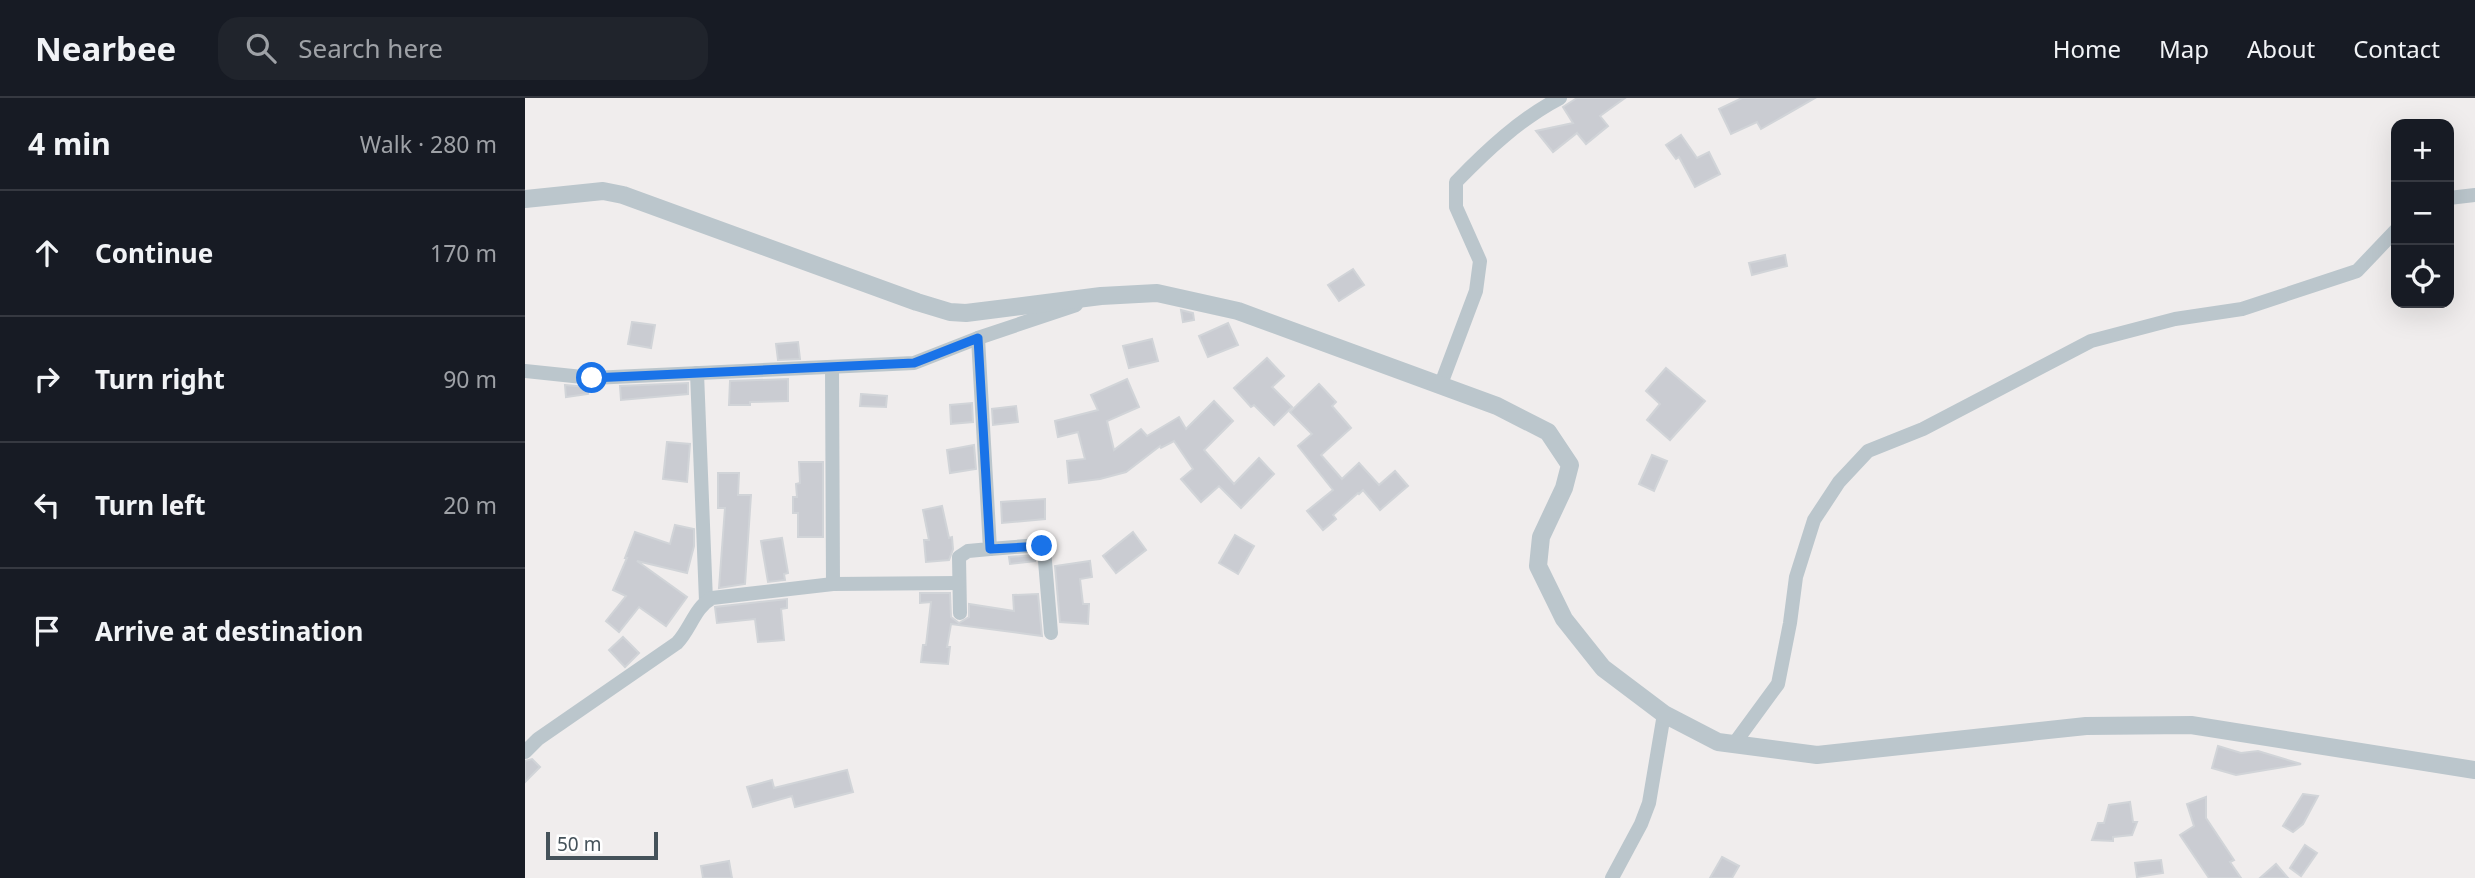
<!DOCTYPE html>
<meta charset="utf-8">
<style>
:root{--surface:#171b24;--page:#20242c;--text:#f1f3f6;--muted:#9ea1a6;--line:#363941}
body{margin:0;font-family:"Noto Sans",sans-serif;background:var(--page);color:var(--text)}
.controls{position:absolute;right:21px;top:21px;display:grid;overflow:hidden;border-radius:14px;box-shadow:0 7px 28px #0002}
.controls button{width:63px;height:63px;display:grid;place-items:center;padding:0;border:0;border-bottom:2px solid var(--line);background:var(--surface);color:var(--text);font:35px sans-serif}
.scale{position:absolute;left:21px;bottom:18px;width:112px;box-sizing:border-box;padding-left:7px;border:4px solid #45525a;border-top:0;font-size:19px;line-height:24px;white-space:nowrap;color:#45525a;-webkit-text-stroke:5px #fff;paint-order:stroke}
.stop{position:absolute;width:21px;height:21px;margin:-16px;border:5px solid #1a73e8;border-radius:50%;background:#fff}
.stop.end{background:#1a73e8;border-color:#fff;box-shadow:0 2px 7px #0008}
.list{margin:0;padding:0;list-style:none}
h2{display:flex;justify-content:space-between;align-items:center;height:91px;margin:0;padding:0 28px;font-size:30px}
h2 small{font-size:23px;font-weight:400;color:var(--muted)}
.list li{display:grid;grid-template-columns:46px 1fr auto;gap:21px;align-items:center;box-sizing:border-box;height:126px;padding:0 28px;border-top:2px solid var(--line)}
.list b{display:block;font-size:26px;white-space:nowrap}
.list em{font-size:23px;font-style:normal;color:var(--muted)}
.icon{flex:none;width:38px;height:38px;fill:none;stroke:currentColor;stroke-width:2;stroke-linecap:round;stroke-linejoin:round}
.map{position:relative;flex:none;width:1950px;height:780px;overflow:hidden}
header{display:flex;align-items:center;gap:42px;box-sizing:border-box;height:98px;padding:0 35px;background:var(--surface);border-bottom:2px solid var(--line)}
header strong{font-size:33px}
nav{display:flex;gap:38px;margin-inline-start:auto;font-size:24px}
.search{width:490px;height:63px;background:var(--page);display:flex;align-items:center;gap:18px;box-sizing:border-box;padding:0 24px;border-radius:21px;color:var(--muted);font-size:26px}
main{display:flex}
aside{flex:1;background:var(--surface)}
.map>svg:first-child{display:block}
</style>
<header>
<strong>Nearbee</strong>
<div class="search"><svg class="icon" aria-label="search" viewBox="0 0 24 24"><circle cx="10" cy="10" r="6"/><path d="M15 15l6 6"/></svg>Search here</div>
<nav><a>Home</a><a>Map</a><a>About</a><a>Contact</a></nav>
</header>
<main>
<aside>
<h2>4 min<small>Walk · 280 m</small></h2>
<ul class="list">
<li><svg class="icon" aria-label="ahead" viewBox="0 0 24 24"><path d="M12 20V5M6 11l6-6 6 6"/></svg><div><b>Continue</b></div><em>170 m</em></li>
<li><svg class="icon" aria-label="right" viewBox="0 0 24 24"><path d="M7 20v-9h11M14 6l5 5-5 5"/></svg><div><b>Turn right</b></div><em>90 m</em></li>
<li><svg class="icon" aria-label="left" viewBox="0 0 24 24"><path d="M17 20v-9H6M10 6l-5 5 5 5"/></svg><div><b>Turn left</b></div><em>20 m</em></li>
<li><svg class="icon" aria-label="arrive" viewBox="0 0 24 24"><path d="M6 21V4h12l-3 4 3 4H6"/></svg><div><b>Arrive at destination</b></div></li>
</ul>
</aside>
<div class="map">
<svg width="1950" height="780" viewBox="0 0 1950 780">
<rect width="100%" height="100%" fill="#f0eded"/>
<g fill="#caccd2" stroke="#d1d4d8" stroke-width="2">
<polygon points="1052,0 1100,0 1075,18 1083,28 1061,46 1052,35 1028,54 1011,33 1048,25 1038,9"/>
<polygon points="1217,0 1290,0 1236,31 1232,24 1206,36 1194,11"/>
<polygon points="1156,37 1172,60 1184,54 1195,76 1170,89 1154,59 1151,61 1141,47"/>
<polygon points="1260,157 1262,168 1227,177 1224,165"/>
<polygon points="828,171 839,187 814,203 803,187"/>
<polygon points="656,212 668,215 669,222 658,224"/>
<polygon points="107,224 130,227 126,250 103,246"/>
<polygon points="703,225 713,247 683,259 674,238"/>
<polygon points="627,241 633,263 604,270 598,248"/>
<polygon points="273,244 275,261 253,262 251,246"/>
<polygon points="742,260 759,278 747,289 767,309 749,327 729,307 726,309 709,290"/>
<polygon points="1141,270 1180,303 1145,342 1122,322 1135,306 1121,293"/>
<polygon points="263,281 263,303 225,304 225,307 204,307 205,283"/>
<polygon points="602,281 614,309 582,323 589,352 616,331 622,338 654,319 661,331 689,303 708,323 679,352 709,386 734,360 749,376 716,410 694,388 676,404 656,381 668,371 649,343 636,350 635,348 601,374 575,381 544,385 542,363 560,361 553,334 533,339 530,323 573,312 566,297"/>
<polygon points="163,285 163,296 96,302 95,288"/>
<polygon points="794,286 811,304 807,308 826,330 796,357 817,381 834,365 854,387 870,373 883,388 855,412 838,392 834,396 833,395 808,417 811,421 798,432 782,413 808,392 773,348 787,336 765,314"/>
<polygon points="40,287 62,289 63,296 41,299"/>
<polygon points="336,296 362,298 361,309 335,308"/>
<polygon points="447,305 448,324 426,326 425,307"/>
<polygon points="491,308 493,324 468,327 467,311"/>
<polygon points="142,344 165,346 162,384 138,381"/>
<polygon points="449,347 451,371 425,375 422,352"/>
<polygon points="1127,357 1142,363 1129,393 1114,386"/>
<polygon points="274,364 298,364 298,439 273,439 273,415 268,415 268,399 272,399 271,386 275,385"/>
<polygon points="193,375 214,375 213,397 226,397 220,486 194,490 200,410 193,410"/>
<polygon points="520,401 520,421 477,425 476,404"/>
<polygon points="417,408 424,440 427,439 428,451 424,462 401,464 399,442 404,442 398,412"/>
<polygon points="150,427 169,431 169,448 162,475 112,463 162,499 141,528 114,509 94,534 81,523 101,498 88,492 102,460 100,460 110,434 145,446"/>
<polygon points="608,434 621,452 591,475 578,458"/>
<polygon points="710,437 729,448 713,476 694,465"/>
<polygon points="257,440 263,475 259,476 260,482 243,484 236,443"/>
<polygon points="510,457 510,463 485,466 484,459"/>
<polygon points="565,463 567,479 555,481 558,506 564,506 563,526 535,524 530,468"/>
<polygon points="395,495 425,495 426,519 434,525 444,519 444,506 489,513 488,497 513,496 517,538 426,526 422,549 425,549 423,566 396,564 398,547 401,547 406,504 395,505"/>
<polygon points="262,501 262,510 256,511 259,542 233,544 230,521 192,525 190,509"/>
<polygon points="98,539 114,555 100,569 84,552"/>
<polygon points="1693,648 1716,655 1733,653 1776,666 1711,677 1687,670"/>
<polygon points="7,661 15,669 0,684 0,663"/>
<polygon points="322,672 328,694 270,709 267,698 228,709 222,689 247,682 249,690"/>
<polygon points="1778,696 1793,698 1778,726 1768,734 1758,728"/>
<polygon points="1681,699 1681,720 1709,762 1705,764 1716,780 1684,780 1655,737 1669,728 1662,706"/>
<polygon points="1605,704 1608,724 1612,724 1607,737 1588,739 1588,743 1567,742 1573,725 1579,725 1584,707"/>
<polygon points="1780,747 1792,755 1776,778 1765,770"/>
<polygon points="1197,759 1214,768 1207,780 1185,780"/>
<polygon points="1636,762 1638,775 1612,779 1610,765"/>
<polygon points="204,763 207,780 178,780 176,768"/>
<polygon points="1751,766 1763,780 1735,780"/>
</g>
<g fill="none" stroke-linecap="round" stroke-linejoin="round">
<g stroke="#bbc6cc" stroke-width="14">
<polyline points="1924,100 1950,97"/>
<polyline points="307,269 308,486"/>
<polyline points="0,273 67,280 389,265 453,240 551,207"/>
<polyline points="172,275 181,503"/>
<path d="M916,286L951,193L955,163L931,109V84C962,52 995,21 1035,0"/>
<polyline points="465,451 514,447 519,451 526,535"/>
<polyline points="435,515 434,459 443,453 465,451 453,240"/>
<polyline points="1209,646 1253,586 1265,525 1271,479 1289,422 1314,384 1343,353 1398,331 1566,243 1650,221 1717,211 1832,173 1871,132"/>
<path d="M0,654L13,641L152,545C165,532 170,509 187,500L308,486L433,485"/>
<polyline points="1087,780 1116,726 1124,705 1139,616"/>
</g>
<polyline stroke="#bbc6cc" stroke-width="18" points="0,101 78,93 98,97 392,204 425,214 441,215 576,198 632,195 713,213 972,308 1023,334 1045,367 1039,390 1016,439 1013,468 1039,521 1078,570 1139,616 1193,644 1292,657 1561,628 1666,627 1950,672"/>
</g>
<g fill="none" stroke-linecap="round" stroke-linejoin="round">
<polyline stroke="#1a73e8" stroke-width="9" points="67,280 389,265 453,240 465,451 517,448"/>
</g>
</svg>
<div class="controls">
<button>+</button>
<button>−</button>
<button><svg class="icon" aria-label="locate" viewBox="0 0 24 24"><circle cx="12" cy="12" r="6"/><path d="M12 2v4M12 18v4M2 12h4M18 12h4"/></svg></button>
</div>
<div class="scale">50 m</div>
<div class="stop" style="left:67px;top:280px"></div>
<div class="stop end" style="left:517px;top:448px"></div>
</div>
</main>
